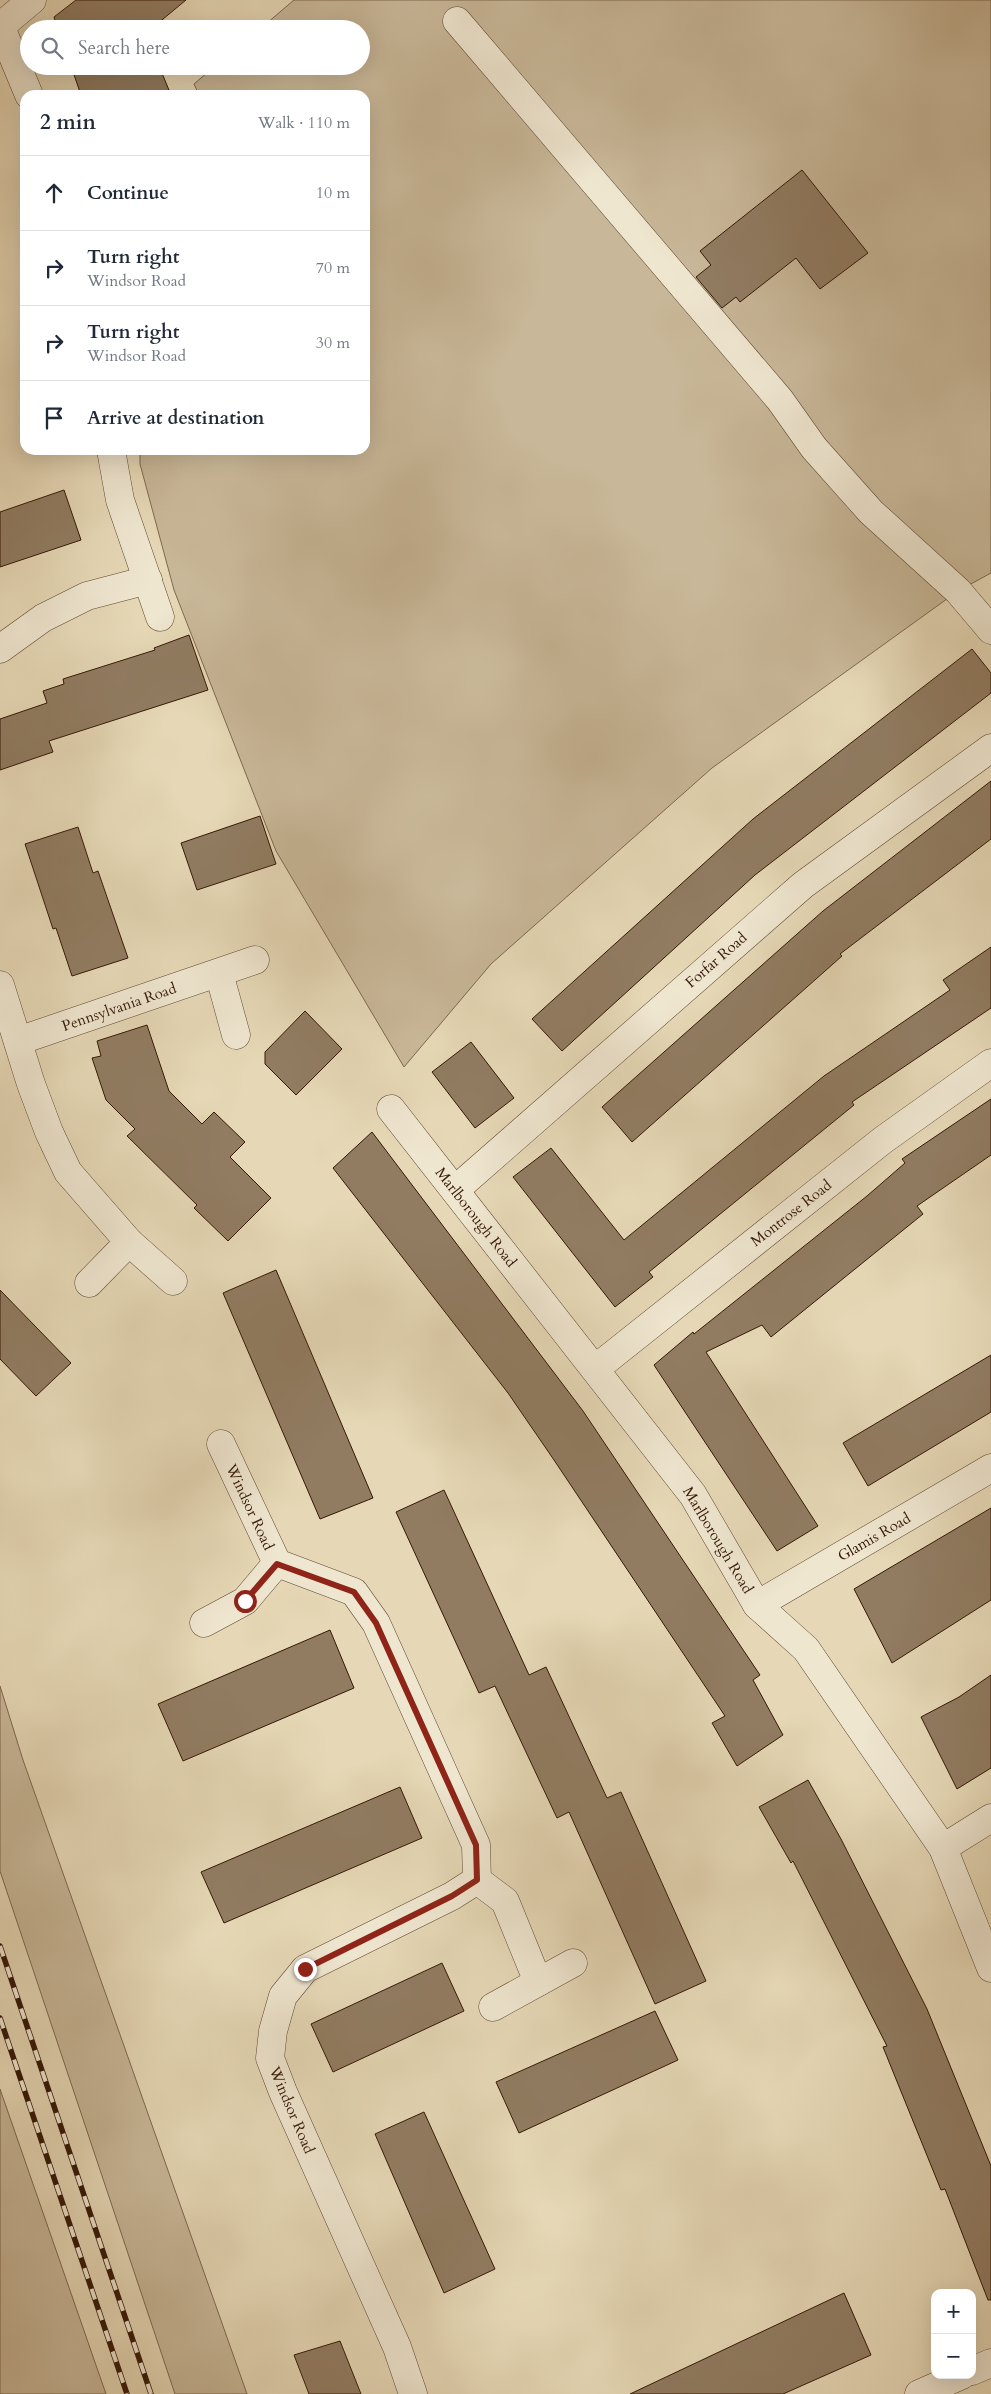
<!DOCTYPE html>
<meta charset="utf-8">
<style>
:root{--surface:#fff;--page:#f6f6f7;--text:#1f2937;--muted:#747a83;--line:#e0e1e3}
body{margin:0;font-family:Cardo,serif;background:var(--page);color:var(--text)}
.controls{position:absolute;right:15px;bottom:15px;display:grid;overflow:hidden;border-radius:10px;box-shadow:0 5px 20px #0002}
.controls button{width:45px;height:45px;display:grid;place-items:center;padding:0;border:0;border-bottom:1px solid var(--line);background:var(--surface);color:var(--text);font:25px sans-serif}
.stop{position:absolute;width:15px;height:15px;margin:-11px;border:4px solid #8f2418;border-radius:50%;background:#fff}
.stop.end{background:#8f2418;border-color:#fff;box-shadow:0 1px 5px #0008}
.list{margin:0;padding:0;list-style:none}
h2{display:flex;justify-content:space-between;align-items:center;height:65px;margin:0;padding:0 20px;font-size:21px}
h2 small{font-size:16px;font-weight:400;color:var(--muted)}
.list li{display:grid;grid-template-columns:32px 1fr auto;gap:15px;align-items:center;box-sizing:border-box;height:75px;padding:0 20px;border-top:1px solid var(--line)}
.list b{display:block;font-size:19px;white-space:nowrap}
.list p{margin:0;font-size:16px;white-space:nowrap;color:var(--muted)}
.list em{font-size:16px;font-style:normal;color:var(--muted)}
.icon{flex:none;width:28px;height:28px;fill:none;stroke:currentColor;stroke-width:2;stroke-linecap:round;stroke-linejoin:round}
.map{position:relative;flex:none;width:991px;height:2394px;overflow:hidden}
.search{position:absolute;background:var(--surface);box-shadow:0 5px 20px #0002;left:20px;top:20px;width:350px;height:55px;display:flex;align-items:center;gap:12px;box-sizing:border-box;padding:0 18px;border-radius:28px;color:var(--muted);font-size:19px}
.panel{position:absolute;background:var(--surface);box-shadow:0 5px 20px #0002;left:20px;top:90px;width:350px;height:365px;border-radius:15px}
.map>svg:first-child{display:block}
</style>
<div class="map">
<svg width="991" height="2394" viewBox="0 0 991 2394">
<rect width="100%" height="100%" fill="#e6d8b6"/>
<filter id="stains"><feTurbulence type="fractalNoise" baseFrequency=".004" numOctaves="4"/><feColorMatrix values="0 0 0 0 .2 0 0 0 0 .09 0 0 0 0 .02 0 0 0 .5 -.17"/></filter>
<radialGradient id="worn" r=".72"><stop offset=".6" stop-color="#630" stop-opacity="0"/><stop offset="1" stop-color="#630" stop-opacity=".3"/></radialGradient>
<g fill="#c8b798" stroke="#7e684f">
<polygon points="294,0 991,0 991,573 958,591 712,768 491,964 404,1067 276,851 174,590 140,464 140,450 365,450 365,95 199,95 194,84 215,66 361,66 361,29 260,29"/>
<polygon points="0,1686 23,1760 247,2394 175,2394 0,1871"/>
<polygon points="0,2089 106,2394 0,2394"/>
</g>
<g fill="#917c62" stroke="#341806">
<polygon points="76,0 186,0 151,29 58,29 54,17"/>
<polygon points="71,66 159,66 171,95 81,95"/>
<polygon points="802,170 868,253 820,289 796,258 740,302 736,297 722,308 696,277 711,265 700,251"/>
<polygon points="64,490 81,540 0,567 0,512"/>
<polygon points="189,635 208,690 49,741 53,752 0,770 0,719 47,703 43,691 64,684 63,679 155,650 154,648"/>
<polygon points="972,649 991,673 991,693 755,875 562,1051 532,1019 753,819"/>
<polygon points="991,781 991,839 840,954 842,956 632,1142 602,1107 823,911"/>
<polygon points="260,816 276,864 197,890 181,843"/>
<polygon points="78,827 93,873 98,871 128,958 72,976 56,928 53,929 25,844"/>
<polygon points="991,947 991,1008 852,1102 854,1105 649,1272 653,1277 615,1307 513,1177 551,1148 624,1240 824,1076 950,990 943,980"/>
<polygon points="305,1011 342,1049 296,1095 265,1064 265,1052"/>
<polygon points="147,1025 169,1091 202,1124 214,1112 245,1142 230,1157 271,1198 228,1241 194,1208 197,1205 127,1136 135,1129 106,1100 92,1058 101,1056 97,1041"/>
<polygon points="471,1042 514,1098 475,1128 432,1072"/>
<polygon points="991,1099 991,1155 917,1206 923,1214 771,1337 762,1325 706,1352 818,1526 777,1551 654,1365 693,1332 694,1334 867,1196 905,1163 902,1159"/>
<polygon points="372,1132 583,1411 760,1675 753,1680 783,1735 737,1766 712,1723 725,1716 554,1460 508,1393 333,1168"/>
<polygon points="276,1270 373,1498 320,1519 223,1293"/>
<polygon points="0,1290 71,1363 36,1396 0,1359"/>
<polygon points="991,1355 991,1412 868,1486 843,1443"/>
<polygon points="444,1490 529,1675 546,1667 607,1798 621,1792 706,1981 655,2004 569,1812 557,1818 495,1686 479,1693 396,1512"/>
<polygon points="991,1508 991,1600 892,1663 854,1589"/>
<polygon points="330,1630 354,1688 183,1761 158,1704"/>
<polygon points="991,1675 991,1768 957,1789 921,1717 959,1697"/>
<polygon points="808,1780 841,1839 927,2009 991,2166 991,2300 988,2300 945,2189 941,2190 883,2047 887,2046 793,1861 791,1863 759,1807"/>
<polygon points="400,1787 422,1838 224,1923 201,1872"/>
<polygon points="442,1963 464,2011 333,2072 311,2024"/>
<polygon points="655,2011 678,2060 519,2133 496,2082"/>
<polygon points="424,2112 495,2269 444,2293 375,2134"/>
<polygon points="844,2293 871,2355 783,2394 630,2394"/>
<polygon points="340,2341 361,2394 309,2394 294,2355"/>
</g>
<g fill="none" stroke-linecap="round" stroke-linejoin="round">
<defs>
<g id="minor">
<polyline points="457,21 780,400 814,448 871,512 958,591 991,630"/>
<polyline points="0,25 29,95"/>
<polyline points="1,26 32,0"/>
<polyline points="111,450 120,500 160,617"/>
<polyline points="0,649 43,618 87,596 148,580"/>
<polyline points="219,973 236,1035"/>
<polyline points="0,985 31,1084 49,1132 68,1172 129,1242 173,1281"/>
<polyline points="18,1041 255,960"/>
<polyline points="391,1109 693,1495 757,1605 806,1649 943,1848 991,1968"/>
<polyline points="455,1190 803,885 991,748"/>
<polyline points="89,1283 129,1242"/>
<polyline points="595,1369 883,1140 991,1063"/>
<polyline points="221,1444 277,1563 354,1592 376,1623 476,1845 477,1880 452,1896 305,1969 283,1996 273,2031 270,2058 283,2092 397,2347 413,2394"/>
<polyline points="757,1605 991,1468"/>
<polyline points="204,1623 245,1601 277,1563"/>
<polyline points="943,1848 991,1818"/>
<polyline points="477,1880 505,1901 538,1982"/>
<polyline points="493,2007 573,1963"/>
<polyline points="972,2371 991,2363"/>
<polyline points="919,2394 962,2375"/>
</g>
</defs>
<use href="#minor" stroke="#604832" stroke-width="29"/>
<use href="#minor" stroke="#efe6d0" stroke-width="28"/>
<defs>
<g id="rail">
<polyline points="0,1946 151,2394"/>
<polyline points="0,2018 127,2394"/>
</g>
</defs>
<use href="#rail" stroke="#341806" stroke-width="5.5"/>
<use href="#rail" stroke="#efe6d0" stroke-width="4" stroke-dasharray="11" stroke-linecap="butt"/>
</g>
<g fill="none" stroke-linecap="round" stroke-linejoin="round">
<polyline stroke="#8f2418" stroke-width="6" points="245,1601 277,1564 354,1592 376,1623 476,1845 477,1880 452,1896 305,1969"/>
</g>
<g text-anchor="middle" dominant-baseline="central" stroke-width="4.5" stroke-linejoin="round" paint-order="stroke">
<g font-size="15" fill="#341806" stroke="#efe6d0">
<text transform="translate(716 960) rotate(-41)">Forfar Road</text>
<text transform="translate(119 1007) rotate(-19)">Pennsylvania Road</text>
<text transform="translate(791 1213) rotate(-38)">Montrose Road</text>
<text transform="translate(476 1217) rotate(52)">Marlborough Road</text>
<text transform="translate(250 1507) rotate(65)">Windsor Road</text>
<text transform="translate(874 1537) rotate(-30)">Glamis Road</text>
<text transform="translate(718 1540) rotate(59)">Marlborough Road</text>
<text transform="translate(292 2110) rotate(67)">Windsor Road</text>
</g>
</g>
<rect width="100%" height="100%" filter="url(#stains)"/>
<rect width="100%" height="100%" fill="url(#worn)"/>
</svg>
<div class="controls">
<button>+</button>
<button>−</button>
</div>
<div class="stop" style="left:245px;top:1601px"></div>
<div class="stop end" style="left:305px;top:1969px"></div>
<div class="search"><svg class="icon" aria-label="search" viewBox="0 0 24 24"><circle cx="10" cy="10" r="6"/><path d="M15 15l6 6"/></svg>Search here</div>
<section class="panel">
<h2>2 min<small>Walk · 110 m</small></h2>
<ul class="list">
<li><svg class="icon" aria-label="ahead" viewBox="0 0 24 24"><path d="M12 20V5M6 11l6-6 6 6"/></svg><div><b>Continue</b></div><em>10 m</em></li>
<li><svg class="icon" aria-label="right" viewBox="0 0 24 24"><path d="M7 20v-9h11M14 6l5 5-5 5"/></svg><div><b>Turn right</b><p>Windsor Road</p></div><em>70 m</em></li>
<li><svg class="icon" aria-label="right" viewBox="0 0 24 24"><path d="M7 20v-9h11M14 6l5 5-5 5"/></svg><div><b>Turn right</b><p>Windsor Road</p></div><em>30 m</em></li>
<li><svg class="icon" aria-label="arrive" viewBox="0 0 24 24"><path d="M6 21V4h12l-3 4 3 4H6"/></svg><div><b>Arrive at destination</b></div></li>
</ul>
</section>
</div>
